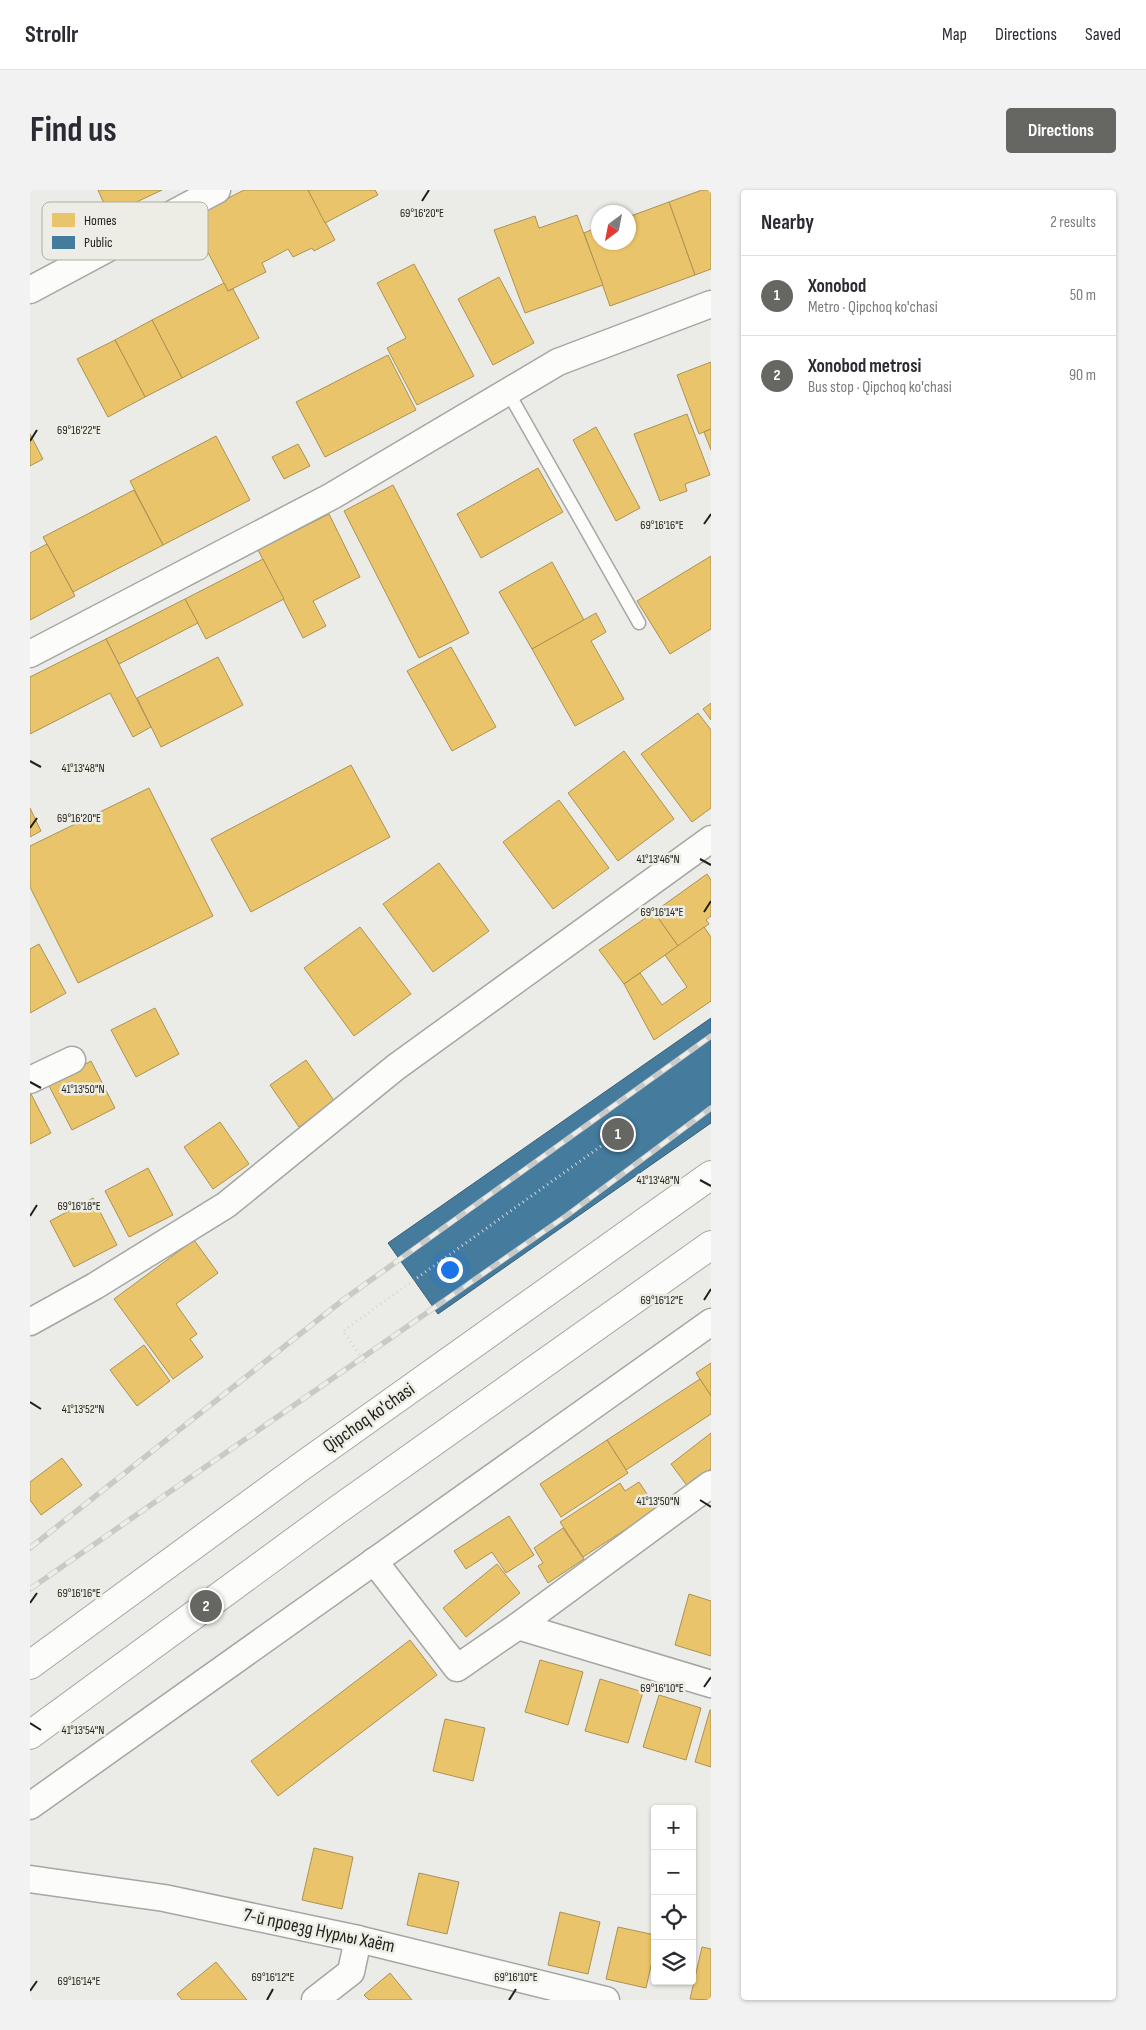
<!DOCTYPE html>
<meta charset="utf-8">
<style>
:root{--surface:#fff;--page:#f2f2f3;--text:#2b2b33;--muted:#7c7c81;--line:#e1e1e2;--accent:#666663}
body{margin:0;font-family:"Sofia Sans Condensed",sans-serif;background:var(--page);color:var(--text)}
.controls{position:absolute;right:15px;bottom:15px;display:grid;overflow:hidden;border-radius:5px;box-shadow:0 1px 4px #0004}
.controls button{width:45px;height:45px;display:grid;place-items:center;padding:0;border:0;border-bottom:1px solid var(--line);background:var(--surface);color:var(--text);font:25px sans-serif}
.compass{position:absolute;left:561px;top:15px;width:45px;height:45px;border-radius:50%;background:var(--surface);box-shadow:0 1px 4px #0004;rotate:212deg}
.you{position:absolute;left:419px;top:1079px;width:18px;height:18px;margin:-12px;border:4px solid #fff;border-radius:50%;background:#1a73e8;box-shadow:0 0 0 8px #1a73e833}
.badge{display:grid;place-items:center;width:32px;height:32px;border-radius:50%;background:var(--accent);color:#fff;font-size:16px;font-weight:700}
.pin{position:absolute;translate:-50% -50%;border:2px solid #fff;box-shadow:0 1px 5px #0006}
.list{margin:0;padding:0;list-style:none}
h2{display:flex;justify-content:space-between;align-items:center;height:65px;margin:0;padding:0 20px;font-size:21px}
h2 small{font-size:16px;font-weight:400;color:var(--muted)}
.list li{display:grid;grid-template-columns:32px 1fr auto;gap:15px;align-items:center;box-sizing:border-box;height:80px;padding:0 20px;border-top:1px solid var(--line)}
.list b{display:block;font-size:19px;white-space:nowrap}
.list p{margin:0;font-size:16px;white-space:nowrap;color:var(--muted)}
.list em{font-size:16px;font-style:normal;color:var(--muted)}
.icon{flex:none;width:28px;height:28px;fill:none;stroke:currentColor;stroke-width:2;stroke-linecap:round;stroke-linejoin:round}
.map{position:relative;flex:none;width:681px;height:1810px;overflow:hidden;border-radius:5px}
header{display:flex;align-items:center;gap:30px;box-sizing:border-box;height:70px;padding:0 25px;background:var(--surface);border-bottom:1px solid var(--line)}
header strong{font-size:24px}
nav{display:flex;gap:28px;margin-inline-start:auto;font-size:18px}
.intro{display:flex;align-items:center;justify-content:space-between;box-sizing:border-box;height:120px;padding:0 30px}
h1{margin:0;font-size:35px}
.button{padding:12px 22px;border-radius:5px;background:var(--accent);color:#fff;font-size:18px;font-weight:700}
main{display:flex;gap:30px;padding:0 30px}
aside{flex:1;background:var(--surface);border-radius:5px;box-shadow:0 1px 4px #0004}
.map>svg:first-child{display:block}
</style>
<header>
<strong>Strollr</strong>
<nav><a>Map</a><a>Directions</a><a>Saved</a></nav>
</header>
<div class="intro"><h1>Find us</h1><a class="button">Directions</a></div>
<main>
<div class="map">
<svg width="681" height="1810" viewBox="0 0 681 1810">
<rect width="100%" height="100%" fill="#ebebe7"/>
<g fill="#e9c46a" stroke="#ac9253">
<polygon points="68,0 132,0 79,25"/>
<polygon points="214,0 278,0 305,50 284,61 282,58 263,67 258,59 232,73 236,82 198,101 160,28"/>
<polygon points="278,0 345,0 348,5 295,33"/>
<polygon points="672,0 681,0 681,79 665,85 639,12"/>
<polygon points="639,12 665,85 580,116 554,43 568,37 568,52 598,52 598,27"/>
<polygon points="547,25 573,95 495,123 464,40 505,26 509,38"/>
<polygon points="384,74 444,186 387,215 357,158 376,148 347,93"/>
<polygon points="469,87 504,153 463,175 428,109"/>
<polygon points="194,93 198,101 203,99 229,148 152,188 122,130"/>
<polygon points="122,130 152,188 115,207 85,150"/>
<polygon points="85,150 115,207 78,227 47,169"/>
<polygon points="358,165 386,220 295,267 266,212"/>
<polygon points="681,172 681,239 669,244 647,185"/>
<polygon points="657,224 680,285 655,294 657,301 630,311 604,244"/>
<polygon points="566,237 610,318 586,331 543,250"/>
<polygon points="681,239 681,260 674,242"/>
<polygon points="0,244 13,269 0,276"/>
<polygon points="186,246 220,310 133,355 100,291"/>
<polygon points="268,254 280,276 254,289 242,267"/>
<polygon points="508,278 533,322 451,368 427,324"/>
<polygon points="363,295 439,443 389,468 314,321"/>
<polygon points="104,300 133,355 43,402 13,347"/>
<polygon points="299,324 330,387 283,411 296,436 273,448 228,360"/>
<polygon points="17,354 45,406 0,430 0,363"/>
<polygon points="681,366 681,439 640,464 607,411"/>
<polygon points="233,369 254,409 176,449 155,409"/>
<polygon points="522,372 554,430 502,459 469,402"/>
<polygon points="155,409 168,433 89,474 76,449"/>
<polygon points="566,423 576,442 561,451 594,509 545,536 502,459"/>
<polygon points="76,449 121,537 103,547 80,503 0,544 0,487"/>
<polygon points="421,457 466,537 422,561 377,481"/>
<polygon points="188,467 213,515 131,557 107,508"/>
<polygon points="681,513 681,530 673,519"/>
<polygon points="668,523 681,540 681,618 662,632 611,564"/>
<polygon points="594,561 644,629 588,671 538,603"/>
<polygon points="321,575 360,647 221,722 181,649"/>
<polygon points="119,598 183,726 48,793 0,697 0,656"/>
<polygon points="529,610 579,678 523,719 473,652"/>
<polygon points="0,618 11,641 0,647"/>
<polygon points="409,673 459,741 403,782 353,714"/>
<polygon points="677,684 681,690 681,726 676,730 679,734 648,756 624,722"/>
<polygon points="624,722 648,756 594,794 569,760"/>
<polygon points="330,737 381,804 324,846 274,778"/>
<polygon points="674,737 681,747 681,811 624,850 594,794 610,783 632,815 657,797 635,765"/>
<polygon points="9,754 36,803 0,823 0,759"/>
<polygon points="125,818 149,864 106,887 81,840"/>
<polygon points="276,870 305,912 269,937 240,895"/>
<polygon points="61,871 85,918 42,940 18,894"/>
<polygon points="0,902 21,943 0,954"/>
<polygon points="190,932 219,974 183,999 154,957"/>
<polygon points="118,978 143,1025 99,1047 75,1001"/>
<polygon points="63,1008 87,1055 44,1077 20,1031"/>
<polygon points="164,1050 188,1083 146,1114 167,1144 160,1149 173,1167 143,1189 84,1109"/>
<polygon points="114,1155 140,1191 107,1216 80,1180"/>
<polygon points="681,1173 681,1206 666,1183"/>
<polygon points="670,1189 681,1206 681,1224 596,1280 577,1250"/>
<polygon points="681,1243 681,1279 658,1297 641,1274"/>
<polygon points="577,1250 598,1283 531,1327 510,1294"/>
<polygon points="32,1268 52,1295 11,1325 0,1310 0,1292"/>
<polygon points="609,1292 627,1319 553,1367 530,1332 590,1293 595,1301"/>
<polygon points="479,1326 504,1365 476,1383 462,1362 436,1379 424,1361"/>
<polygon points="533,1338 554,1369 518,1393 508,1376 513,1373 504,1358"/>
<polygon points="467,1374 490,1403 436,1447 413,1418"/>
<polygon points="659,1404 681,1411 681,1466 645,1455"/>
<polygon points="380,1450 407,1485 248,1606 221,1571"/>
<polygon points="510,1470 553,1482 538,1535 495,1522"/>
<polygon points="570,1489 613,1502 598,1553 555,1541"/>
<polygon points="629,1505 671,1518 656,1570 613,1557"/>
<polygon points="680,1520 681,1520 681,1577 665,1572"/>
<polygon points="415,1529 455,1538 443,1591 403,1581"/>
<polygon points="284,1658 323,1667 312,1719 272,1710"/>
<polygon points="389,1683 429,1692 417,1744 377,1735"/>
<polygon points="530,1722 570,1732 558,1784 518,1775"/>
<polygon points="588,1737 625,1745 625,1758 616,1798 576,1789"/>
<polygon points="672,1757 681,1759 681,1810 660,1809"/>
<polygon points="186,1772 217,1810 152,1810 147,1804"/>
<polygon points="360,1783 382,1810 339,1810 334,1805"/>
</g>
<polygon fill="#457b9d" stroke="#3a5f76" points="681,828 681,933 408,1124 358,1053"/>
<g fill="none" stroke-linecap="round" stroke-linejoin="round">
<defs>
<polyline id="service" points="478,202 609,433"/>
<g id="minor">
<polyline points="0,100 187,0"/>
<polyline points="0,464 302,306 528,172 681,114"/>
<polyline points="0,890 42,870"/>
<polyline points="0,1132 65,1096 196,1015 366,877 681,649"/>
<polyline points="344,1371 427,1478 488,1436 681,1294"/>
<polyline points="488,1436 681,1494"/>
<polyline points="0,1616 681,1132"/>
<polyline points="0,1689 134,1708 328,1749 576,1810"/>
<polyline points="285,1810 321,1782 328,1749"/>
</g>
<g id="primary">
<polyline points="0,1475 272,1276 681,985"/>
<polyline points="0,1545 306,1321 681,1055"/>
</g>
</defs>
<use href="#service" stroke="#a6a6a2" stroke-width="15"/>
<use href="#minor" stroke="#a6a6a2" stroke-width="29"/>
<use href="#primary" stroke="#a6a6a2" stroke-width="30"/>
<polyline stroke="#d6d6d5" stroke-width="3" stroke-dasharray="1 4" stroke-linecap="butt" points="335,1173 313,1141 588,944"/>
<use href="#service" stroke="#fcfcfb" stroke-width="12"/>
<use href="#minor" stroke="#fcfcfb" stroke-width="26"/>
<use href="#primary" stroke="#fcfcfb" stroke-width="28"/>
<defs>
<g id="rail">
<polyline points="0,1358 313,1110 681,846"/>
<polyline points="0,1399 536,1026 681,918"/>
</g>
</defs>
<use href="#rail" stroke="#c9c9c8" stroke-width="5.5"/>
<use href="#rail" stroke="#edede5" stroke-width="4" stroke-dasharray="11" stroke-linecap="butt"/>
</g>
<path fill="none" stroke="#1f1f1c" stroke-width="2" d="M392,11L399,0M0,251L7,240M674,334L681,324M0,571L11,577M0,638L7,628M670,669L681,675M674,722L681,711M0,892L11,898M670,990L681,996M0,1026L7,1015M674,1110L681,1099M0,1212L11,1219M670,1310L681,1317M0,1413L7,1403M674,1497L681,1487M0,1533L11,1540M0,1801L7,1791M237,1810L243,1799M479,1810L486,1799"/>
<g text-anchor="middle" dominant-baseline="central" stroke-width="5" stroke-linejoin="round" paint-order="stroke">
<g font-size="19" fill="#1f1f1c" stroke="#edede5">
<text transform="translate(339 1228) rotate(-35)">Qipchoq ko'chasi</text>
<text transform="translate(289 1741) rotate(12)">7-й проезд Нурлы Хаёт</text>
</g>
</g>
<rect x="12" y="12" width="166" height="58" rx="8" fill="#edede5" stroke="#afafa9" stroke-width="1"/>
<rect x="22" y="23" width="23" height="14" fill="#e9c46a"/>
<rect x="22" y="46" width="23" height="13" fill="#457b9d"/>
<g font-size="14" fill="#1f1f1c">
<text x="54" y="35">Homes</text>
<text x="54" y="57">Public</text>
</g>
<g font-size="12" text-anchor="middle" fill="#1f1f1c" stroke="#edede5" stroke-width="5" stroke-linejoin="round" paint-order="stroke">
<text x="392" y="27">69°16'20"E</text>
<text x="49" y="244">69°16'22"E</text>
<text x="632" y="339">69°16'16"E</text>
<text x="53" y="582">41°13'48"N</text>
<text x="49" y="632">69°16'20"E</text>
<text x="628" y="673">41°13'46"N</text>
<text x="632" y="726">69°16'14"E</text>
<text x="53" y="903">41°13'50"N</text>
<text x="628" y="994">41°13'48"N</text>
<text x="49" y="1020">69°16'18"E</text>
<text x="632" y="1114">69°16'12"E</text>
<text x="53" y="1223">41°13'52"N</text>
<text x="628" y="1315">41°13'50"N</text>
<text x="49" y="1407">69°16'16"E</text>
<text x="632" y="1502">69°16'10"E</text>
<text x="53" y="1544">41°13'54"N</text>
<text x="243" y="1791">69°16'12"E</text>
<text x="486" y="1791">69°16'10"E</text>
<text x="49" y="1795">69°16'14"E</text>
</g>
</svg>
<div class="controls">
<button>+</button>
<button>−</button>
<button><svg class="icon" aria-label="locate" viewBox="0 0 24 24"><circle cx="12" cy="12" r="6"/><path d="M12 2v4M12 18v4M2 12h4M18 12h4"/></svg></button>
<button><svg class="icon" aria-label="layers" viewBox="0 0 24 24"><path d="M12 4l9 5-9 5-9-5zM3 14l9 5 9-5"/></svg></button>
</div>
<svg class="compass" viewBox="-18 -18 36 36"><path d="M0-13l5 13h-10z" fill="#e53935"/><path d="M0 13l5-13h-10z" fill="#7c7c81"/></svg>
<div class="you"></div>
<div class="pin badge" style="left:588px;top:944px">1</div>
<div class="pin badge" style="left:176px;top:1416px">2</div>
</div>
<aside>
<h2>Nearby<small>2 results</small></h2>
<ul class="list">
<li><span class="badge">1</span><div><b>Xonobod</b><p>Metro · Qipchoq ko'chasi</p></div><em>50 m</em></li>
<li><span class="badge">2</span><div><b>Xonobod metrosi</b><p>Bus stop · Qipchoq ko'chasi</p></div><em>90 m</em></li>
</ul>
</aside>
</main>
